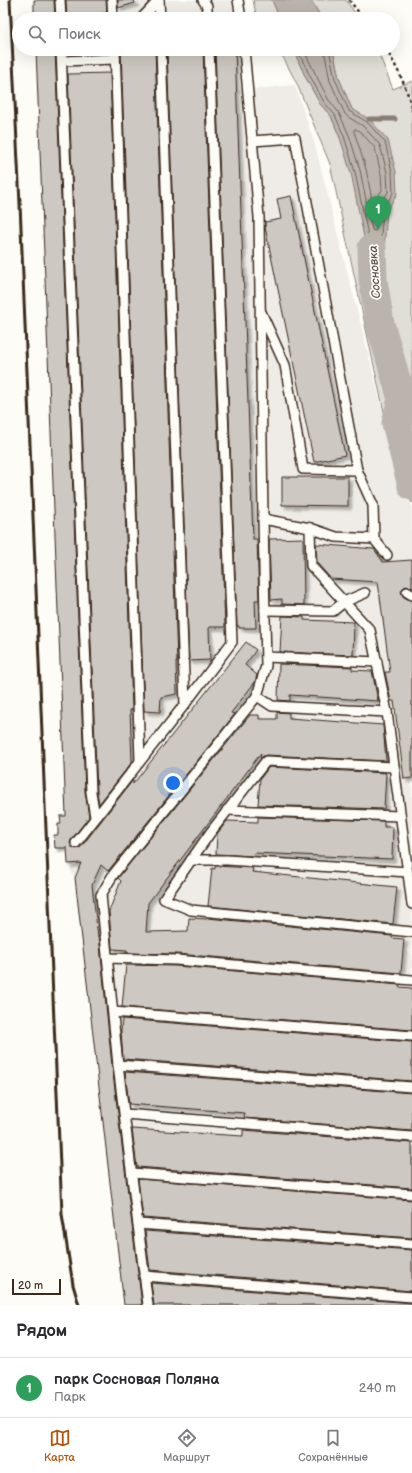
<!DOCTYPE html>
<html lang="ru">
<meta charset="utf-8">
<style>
:root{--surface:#fff;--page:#f2f2f3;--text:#2b2b33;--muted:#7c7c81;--line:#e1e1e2;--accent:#b45309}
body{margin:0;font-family:"Balsamiq Sans",sans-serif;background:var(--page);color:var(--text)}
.scale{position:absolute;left:12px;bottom:10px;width:49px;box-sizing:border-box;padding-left:4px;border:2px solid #3b2a1e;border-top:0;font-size:11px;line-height:14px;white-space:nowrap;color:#3b2a1e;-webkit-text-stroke:3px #fdfcf7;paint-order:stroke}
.you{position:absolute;left:173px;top:783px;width:14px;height:14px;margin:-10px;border:3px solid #fff;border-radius:50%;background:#1a73e8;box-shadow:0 0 0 6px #1a73e833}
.badge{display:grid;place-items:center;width:26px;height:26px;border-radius:50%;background:var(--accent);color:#fff;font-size:13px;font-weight:700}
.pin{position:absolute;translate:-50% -33px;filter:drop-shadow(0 1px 2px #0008)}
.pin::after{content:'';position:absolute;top:21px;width:14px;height:12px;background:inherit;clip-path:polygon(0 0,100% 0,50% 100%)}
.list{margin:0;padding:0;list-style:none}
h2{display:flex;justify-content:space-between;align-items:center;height:52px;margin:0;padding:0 16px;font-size:17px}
h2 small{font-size:13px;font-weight:400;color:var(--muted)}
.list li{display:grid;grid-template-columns:26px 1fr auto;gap:12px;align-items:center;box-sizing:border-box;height:60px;padding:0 16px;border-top:1px solid var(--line)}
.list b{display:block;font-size:15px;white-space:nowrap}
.list p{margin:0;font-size:13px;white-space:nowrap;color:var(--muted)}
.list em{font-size:13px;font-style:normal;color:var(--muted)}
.icon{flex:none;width:22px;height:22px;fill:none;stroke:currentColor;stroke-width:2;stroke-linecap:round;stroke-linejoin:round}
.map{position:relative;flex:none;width:412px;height:1305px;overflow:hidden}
.search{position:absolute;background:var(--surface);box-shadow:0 4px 16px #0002;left:12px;right:12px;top:12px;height:44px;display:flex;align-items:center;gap:10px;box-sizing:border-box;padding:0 14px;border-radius:22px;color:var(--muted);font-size:15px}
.sheet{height:112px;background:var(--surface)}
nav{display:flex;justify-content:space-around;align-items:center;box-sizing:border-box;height:56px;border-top:1px solid var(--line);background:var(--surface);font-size:11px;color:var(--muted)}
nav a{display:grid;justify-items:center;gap:2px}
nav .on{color:var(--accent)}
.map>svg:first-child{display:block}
</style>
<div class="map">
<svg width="412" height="1305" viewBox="0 0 412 1305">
<defs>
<filter id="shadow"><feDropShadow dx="3.5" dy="3.5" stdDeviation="1" flood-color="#0004"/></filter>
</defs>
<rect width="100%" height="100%" fill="#fdfcf7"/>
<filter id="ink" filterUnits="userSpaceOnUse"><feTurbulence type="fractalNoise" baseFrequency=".025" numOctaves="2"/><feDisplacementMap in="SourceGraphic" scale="8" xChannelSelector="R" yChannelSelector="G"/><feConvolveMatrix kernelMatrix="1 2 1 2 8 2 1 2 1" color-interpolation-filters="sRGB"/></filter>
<g filter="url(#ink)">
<g fill="#efece7">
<polygon points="34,0 232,0 234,19 34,19"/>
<polygon points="36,49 236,49 238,91 295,85 315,145 400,479 412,505 412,1305 124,1305 75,880 68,864 67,848 55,848 54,835 58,835 58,824 61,824 60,816 66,816"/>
</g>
<g fill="#e1ded7" stroke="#8e847a">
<polygon points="253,0 272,0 280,19 257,19"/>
<polygon points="311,0 346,0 359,19 322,19"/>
<polygon points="271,49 293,49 305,76 320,104 331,116 340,138 352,110 339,78 333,49 377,49 393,89 412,81 412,503 400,479 391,444 330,164 297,84 283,57"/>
</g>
<g fill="#bbb4ad" stroke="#887d74">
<polygon points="272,0 311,0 322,19 280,19"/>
<polygon points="293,49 333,49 339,78 352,109 369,119 388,140 396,172 397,194 387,211 383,263 374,287 351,173 340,138 331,116 320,104 305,76"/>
</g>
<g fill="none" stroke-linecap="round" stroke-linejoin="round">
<g stroke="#6e6157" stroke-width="1">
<polyline points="297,49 309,74 324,102 335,115 344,136 355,172 374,265 376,267 379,262 383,210 393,193 392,172 385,142 367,122 349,111 335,79 329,49"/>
<polyline points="303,49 328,99 339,113 349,135 360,170 372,230 375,231 376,230 378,208 388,192 387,173 380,145 363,126 348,117 345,114 330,81 324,49"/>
<polygon points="355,129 360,131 375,148 381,174 382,190 374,201 372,200 366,169 354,131"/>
</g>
<polyline stroke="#887d74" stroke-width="5" points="369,119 395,119"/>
<polyline stroke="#bbb4ad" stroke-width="29" points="372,248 373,280 380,324 402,399 396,423 412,486"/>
</g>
<g fill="#cdc8c2" stroke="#3b2a1e" filter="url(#shadow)">
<polygon points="34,0 54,0 55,19 34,19"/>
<polygon points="66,0 106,0 107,12 91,17 91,19 67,19"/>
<polygon points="118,0 134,0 135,3 118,8"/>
<polygon points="36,49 55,49 85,792 89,817 71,840 70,843 72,847 76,849 81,847 133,780 133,784 246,642 256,650 245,665 257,675 255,682 231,713 235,714 108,871 101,865 92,885 98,937 99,935 112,1066 142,1305 124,1305 75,878 81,863 68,864 67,848 55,848 54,835 58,835 58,824 61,824 60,816 66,816"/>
<polygon points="121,49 155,49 177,662 176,662 177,694 161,697 160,712 144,711"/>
<polygon points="167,49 203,49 225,627 209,627 210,660 189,661"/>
<polygon points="215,49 235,49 253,539 257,539 259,600 255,600 256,628 239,628 239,626 237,626"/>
<polygon points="110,73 132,710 130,710 132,762 99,804 97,791 68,74"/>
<polygon points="291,196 345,455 314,462 265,227 265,222 281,219 277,199"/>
<polygon points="282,477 348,477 348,506 282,505"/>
<polygon points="303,538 304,605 282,604 282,599 271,600 269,539"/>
<polygon points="316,544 374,549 383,562 412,560 412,588 407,586 404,587 401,592 404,597 412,601 412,778 404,779 394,701 391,701 385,672 390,672 378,582 331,579 317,563"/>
<polygon points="282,616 304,617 304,620 354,622 353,655 280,652"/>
<polygon points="279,664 352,667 352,670 372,671 378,701 290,695 290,701 278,700"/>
<polygon points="277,712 289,713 289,718 383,725 386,761 266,755 260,758 261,753 148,903 146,932 188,931 189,918 207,919 207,918 392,936 392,938 404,939 401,973 177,954 127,953 127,950 112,949 109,911 121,881 118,878 250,715 259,715 259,719 277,719"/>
<polygon points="269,767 386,773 384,809 258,805 260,779"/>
<polygon points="258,817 384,821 384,827 393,827 392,859 254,853 253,856 216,854 217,834 227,821 258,822"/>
<polygon points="215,866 253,868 252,872 397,887 393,924 208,906 212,868 215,869"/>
<polygon points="126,965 176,966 400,985 399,987 412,988 412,1030 122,1007"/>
<polygon points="122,1019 412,1042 412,1081 123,1059 121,1031"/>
<polygon points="125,1072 412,1093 412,1131 244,1118 245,1113 129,1104"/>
<polygon points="132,1129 243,1136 243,1130 412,1143 412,1188 137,1167"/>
<polygon points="138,1179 412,1200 412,1238 143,1218"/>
<polygon points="145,1231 412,1250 412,1291 150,1270"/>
<polygon points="151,1283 412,1303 412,1305 154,1305"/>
</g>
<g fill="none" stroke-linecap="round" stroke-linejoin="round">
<defs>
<g id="service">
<polyline points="60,0 61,19"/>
<polyline points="112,0 113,19"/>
<polyline points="159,0 160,19"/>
<polyline points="203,0 207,6 207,19"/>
<polyline points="238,0 241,19"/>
<polyline points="141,19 159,0"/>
<polyline points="61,49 91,792 95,817"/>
<polyline points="115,49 140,760"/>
<polyline points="161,49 185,704"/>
<polyline points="62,61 115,59"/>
<polyline points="252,141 295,138 357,470 373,505 374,539 336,537 310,528"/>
<polyline points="261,312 285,365 303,469 357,470"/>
<polyline points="263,519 310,528 311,566 370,630 387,712 412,904"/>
<polyline points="374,539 387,555"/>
<polyline points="407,592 412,595"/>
<polyline points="265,610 333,611 344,602 365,593"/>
<polyline points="266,657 377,662"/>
<polyline points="257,696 272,706 387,712"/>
<polyline points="394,767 266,761 210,833 164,899 191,910 412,932"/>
<polyline points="227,810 400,816"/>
<polyline points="76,843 185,704 232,642 209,49"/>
<polyline points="191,860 227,860 408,872"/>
<polyline points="107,958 176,960 412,980"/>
<polyline points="113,1012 412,1036"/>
<polyline points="118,1065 412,1087"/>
<polyline points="125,1114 412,1137"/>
<polyline points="132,1173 412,1194"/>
<polyline points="138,1224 412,1244"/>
<polyline points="144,1276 412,1297"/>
<polyline points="148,1305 118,1065 101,895 113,875 257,696 266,666 263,519 259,217 244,49"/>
</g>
</defs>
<use href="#service" stroke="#3b2a1e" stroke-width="12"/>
<g stroke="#3b2a1e" stroke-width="2.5" stroke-dasharray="3 3" stroke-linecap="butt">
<polyline points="349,0 364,19"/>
<path d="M386,49C397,68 408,88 412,111"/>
</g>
<use href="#service" stroke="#fdfcf7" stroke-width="9"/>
<polyline stroke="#3b2a1e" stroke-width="3" points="10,0 20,204 62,1214 73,1285 79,1305"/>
</g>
</g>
<g text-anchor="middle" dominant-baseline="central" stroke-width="3.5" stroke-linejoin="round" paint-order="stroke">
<g font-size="12" font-style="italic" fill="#615349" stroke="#fdfcf7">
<text transform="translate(375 272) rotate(-94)">Сосновка</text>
</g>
</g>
</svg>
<div class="scale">20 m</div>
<div class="you"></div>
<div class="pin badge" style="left:378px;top:229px;background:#2e9e5b">1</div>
<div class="search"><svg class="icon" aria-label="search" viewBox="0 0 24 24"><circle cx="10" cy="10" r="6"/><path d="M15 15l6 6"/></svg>Поиск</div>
</div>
<section class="sheet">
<h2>Рядом<small></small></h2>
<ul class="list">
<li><span class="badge" style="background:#2e9e5b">1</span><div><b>парк Сосновая Поляна</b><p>Парк</p></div><em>240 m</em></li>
</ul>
</section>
<nav>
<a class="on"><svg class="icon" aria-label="map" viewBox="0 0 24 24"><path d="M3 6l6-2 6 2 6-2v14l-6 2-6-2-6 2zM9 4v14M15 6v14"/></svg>Карта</a>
<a><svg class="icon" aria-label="directions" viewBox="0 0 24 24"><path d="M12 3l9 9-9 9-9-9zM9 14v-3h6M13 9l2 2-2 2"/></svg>Маршрут</a>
<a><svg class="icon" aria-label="saved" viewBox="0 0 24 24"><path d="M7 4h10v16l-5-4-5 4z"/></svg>Сохранённые</a>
</nav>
